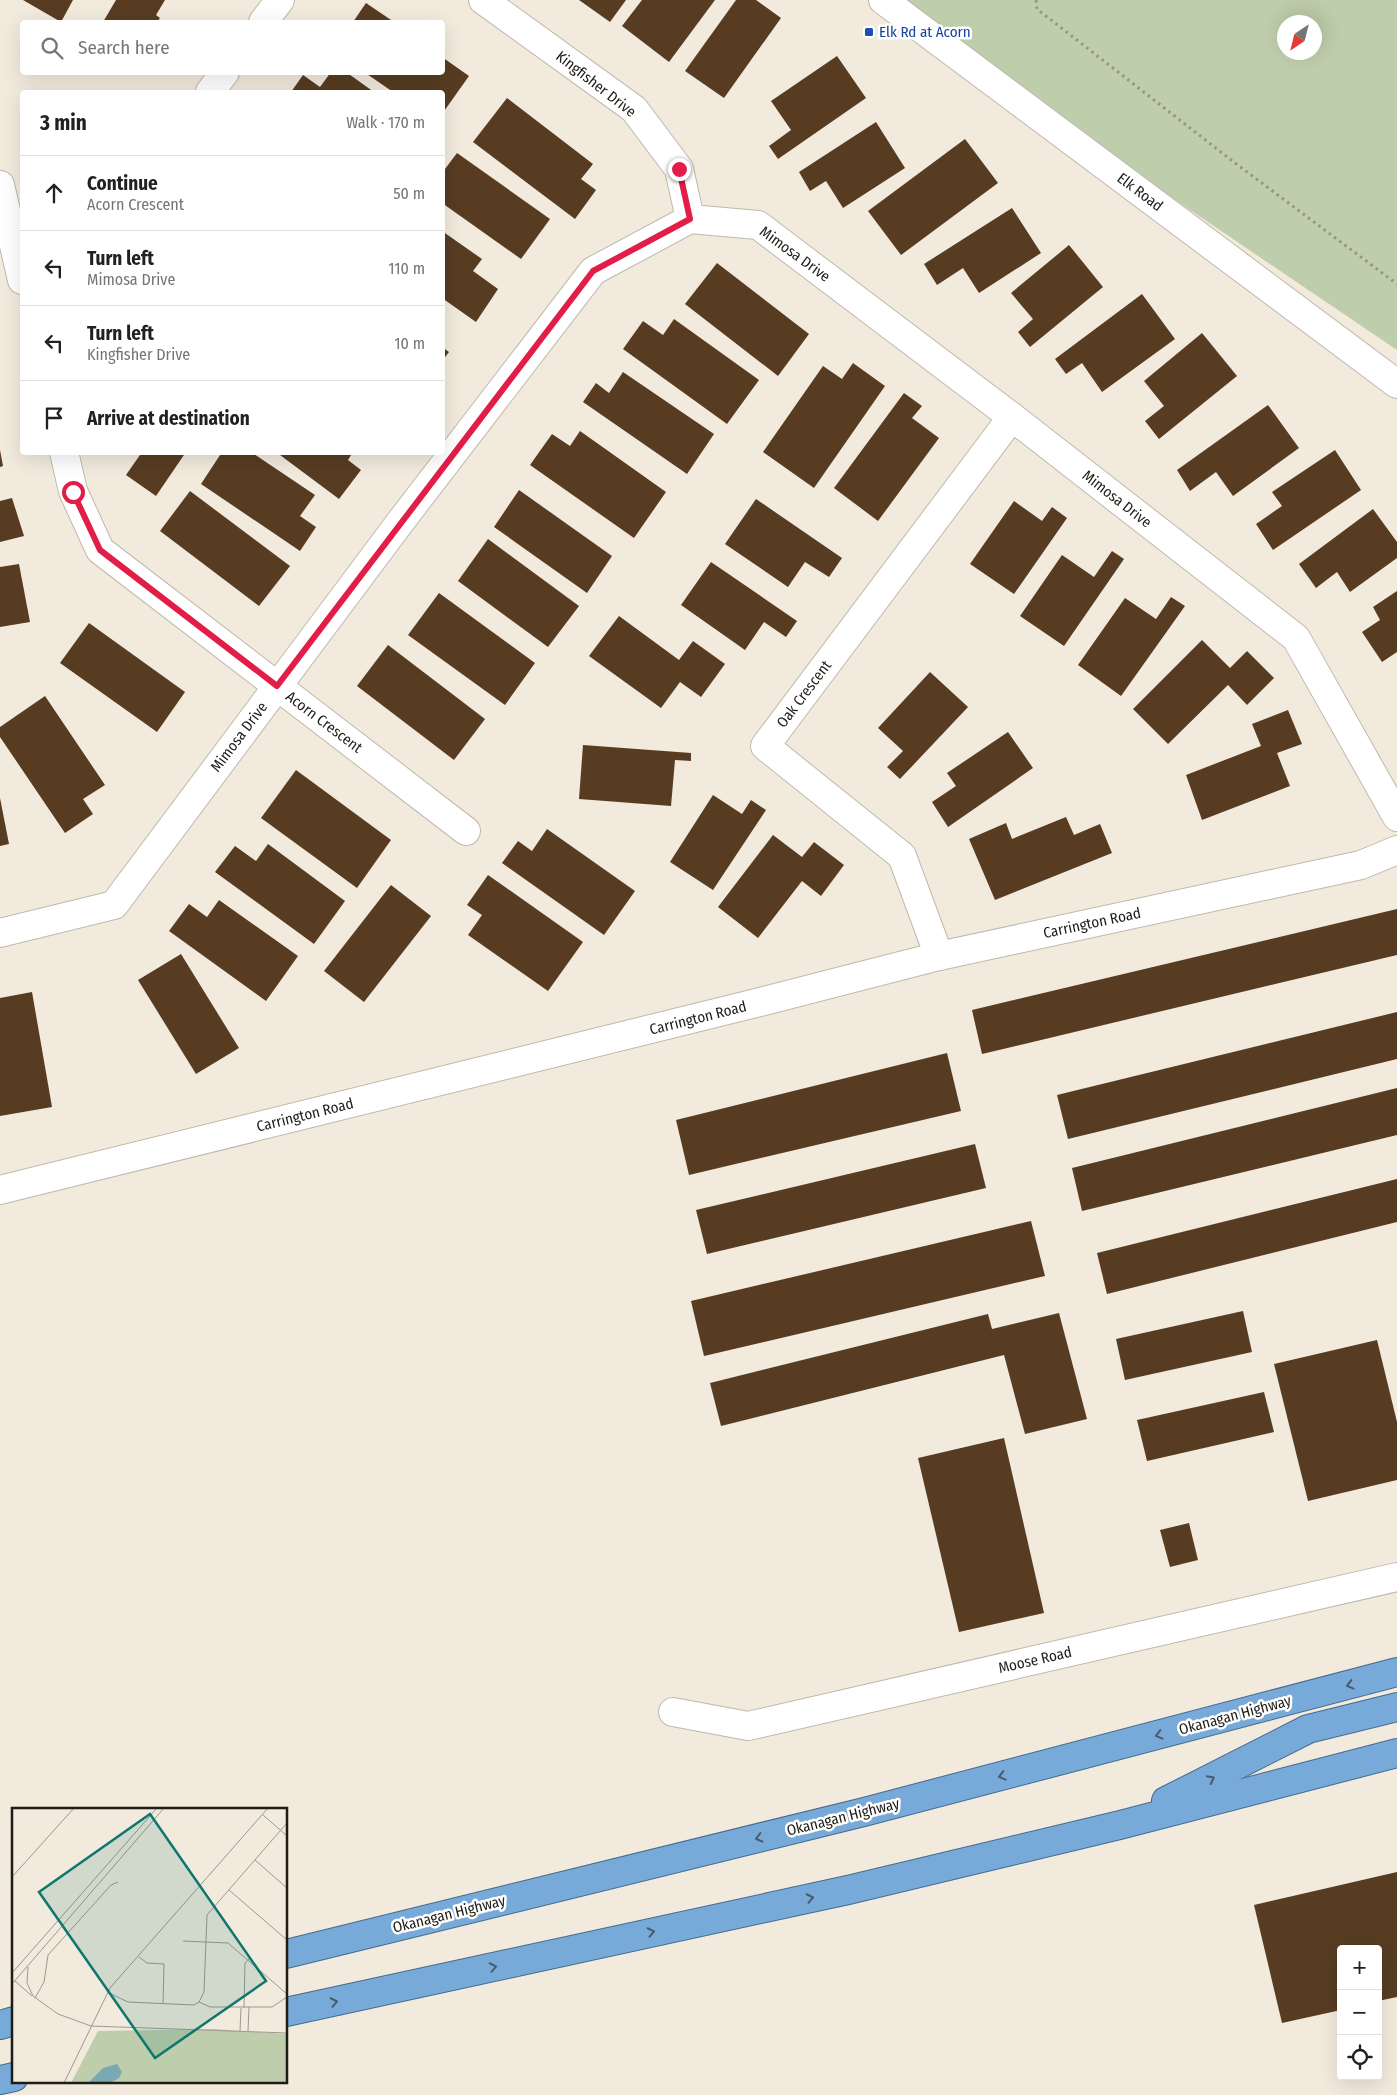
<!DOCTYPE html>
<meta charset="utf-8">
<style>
:root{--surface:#fff;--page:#f6f6f6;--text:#202124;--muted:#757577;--line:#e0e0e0}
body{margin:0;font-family:"Fira Sans Condensed",sans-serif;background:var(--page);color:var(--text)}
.controls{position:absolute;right:15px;bottom:15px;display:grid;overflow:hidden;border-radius:5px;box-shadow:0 5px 20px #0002}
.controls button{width:45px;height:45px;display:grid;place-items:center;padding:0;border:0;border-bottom:1px solid var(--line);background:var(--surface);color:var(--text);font:25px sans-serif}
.compass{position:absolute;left:1277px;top:15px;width:45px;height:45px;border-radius:50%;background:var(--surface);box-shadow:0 5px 20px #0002;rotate:215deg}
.stop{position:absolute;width:15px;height:15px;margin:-11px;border:4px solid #e11d48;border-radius:50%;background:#fff}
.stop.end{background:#e11d48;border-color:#fff;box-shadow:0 1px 5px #0008}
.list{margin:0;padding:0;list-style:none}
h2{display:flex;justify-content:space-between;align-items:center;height:65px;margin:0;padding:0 20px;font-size:21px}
h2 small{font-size:16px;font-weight:400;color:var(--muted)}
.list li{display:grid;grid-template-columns:32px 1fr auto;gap:15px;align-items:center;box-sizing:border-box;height:75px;padding:0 20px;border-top:1px solid var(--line)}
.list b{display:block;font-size:19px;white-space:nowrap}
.list p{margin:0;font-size:16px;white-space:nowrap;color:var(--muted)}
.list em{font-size:16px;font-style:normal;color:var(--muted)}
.icon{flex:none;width:28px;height:28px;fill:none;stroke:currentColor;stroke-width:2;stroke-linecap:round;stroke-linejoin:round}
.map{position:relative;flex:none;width:1397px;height:2095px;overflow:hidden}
.search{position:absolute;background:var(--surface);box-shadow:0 5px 20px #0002;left:20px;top:20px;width:425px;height:55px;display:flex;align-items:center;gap:12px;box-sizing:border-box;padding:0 18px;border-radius:5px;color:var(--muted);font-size:19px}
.panel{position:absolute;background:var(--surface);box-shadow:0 5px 20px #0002;left:20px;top:90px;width:425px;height:365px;border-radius:5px}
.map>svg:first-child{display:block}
</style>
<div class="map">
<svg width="1397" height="2095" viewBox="0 0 1397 2095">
<rect width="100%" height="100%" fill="#f2eadd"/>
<path fill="#becdab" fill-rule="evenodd" d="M880,0H1397V350ZM1284,22H1314V52H1284Z"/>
<g fill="#573c22">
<polygon points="23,0 73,0 61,22"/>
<polygon points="116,0 165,0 156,15 160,18 157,22 103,22"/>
<polygon points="579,0 626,0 610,22"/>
<polygon points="642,0 715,0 669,62 622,26"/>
<polygon points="736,0 756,0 781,18 724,98 685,71"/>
<polygon points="366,3 394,22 353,22"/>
<polygon points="837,56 866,98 778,159 769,146 791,130 771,101"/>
<polygon points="442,57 469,76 442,114 442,92 393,92 364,72 442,72"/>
<polygon points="331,72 346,72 374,92 291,92 303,75 320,87"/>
<polygon points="507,98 593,164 581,179 596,190 575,219 473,142"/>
<polygon points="876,122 905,168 843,208 826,181 810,191 799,172"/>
<polygon points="965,139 998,183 901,255 868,211"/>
<polygon points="457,153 550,219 521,259 442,203 442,173"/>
<polygon points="1012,208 1041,253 979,293 963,268 937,285 924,264"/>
<polygon points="442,231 482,259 473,271 498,289 476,322 442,298"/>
<polygon points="1069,245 1103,287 1030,347 1018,332 1033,319 1011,293"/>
<polygon points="717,263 809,334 778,376 685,304"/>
<polygon points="1142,294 1175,339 1102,392 1082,363 1066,374 1055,359"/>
<polygon points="674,319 759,380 727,424 623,349 643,321 663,335"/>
<polygon points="1202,333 1237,376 1159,439 1145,421 1164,406 1144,381"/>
<polygon points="442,347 449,352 442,361"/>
<polygon points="853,363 885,386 814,488 763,452 823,366 842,379"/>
<polygon points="623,372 714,434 687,474 583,402 596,383 609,393"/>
<polygon points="904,393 922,406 912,418 939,438 878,521 834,488"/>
<polygon points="1268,405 1299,448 1233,496 1216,472 1190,491 1177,470"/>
<polygon points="580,431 666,492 634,538 530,465 552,434 570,446"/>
<polygon points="0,450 3,466 0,467"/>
<polygon points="1335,450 1361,490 1273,550 1256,524 1282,506 1272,492"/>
<polygon points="142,452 186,452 156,496 126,475"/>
<polygon points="222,452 251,452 315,495 300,516 316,527 300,551 201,484"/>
<polygon points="276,452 353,452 348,460 361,470 339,499"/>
<polygon points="519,490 612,556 587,593 494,527"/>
<polygon points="190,491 290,566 259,606 160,531"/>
<polygon points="12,498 24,536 0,542 0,501"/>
<polygon points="756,499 842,558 829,577 805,562 788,587 725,544"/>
<polygon points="1014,501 1042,521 1052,507 1067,518 1014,594 970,564"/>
<polygon points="1373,509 1397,542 1397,558 1350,592 1337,572 1316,588 1299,564"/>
<polygon points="488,539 579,606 548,647 458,581"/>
<polygon points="1112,551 1124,559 1064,646 1020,616 1062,555 1094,577"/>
<polygon points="711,562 797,621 786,637 764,622 745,650 681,605"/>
<polygon points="19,564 30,622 0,627 0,567"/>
<polygon points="1397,591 1397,652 1382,662 1362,632 1380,620 1373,607"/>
<polygon points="439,593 535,663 505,705 408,635"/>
<polygon points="1171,597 1185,606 1121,696 1078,665 1125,598 1156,619"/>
<polygon points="619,616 679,660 693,641 725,664 701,697 680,682 661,708 589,656"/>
<polygon points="89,623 185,692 157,732 60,663"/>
<polygon points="1202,640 1230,668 1247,651 1274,678 1247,705 1228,685 1168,744 1133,709"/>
<polygon points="388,645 485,719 454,760 357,686"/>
<polygon points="930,672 968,707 900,779 887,767 903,751 878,728"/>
<polygon points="45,696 105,785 83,799 93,814 65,833 0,737 0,727"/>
<polygon points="1288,710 1302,744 1277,753 1290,786 1202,820 1186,775 1261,746 1252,724"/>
<polygon points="1008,732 1033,768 948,827 932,802 956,786 947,773"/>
<polygon points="583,745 691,753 691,761 675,760 671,806 579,799"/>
<polygon points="296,770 391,840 357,888 261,818"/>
<polygon points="713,795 742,814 751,800 766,810 713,890 670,862"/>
<polygon points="0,798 9,844 0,846"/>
<polygon points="1066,817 1074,835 1100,824 1112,853 995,900 969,839 1006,823 1012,839"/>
<polygon points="547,829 635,891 604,935 502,863 518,841 532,851"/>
<polygon points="773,835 802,857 814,842 844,865 821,896 802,881 758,938 718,907"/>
<polygon points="268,844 345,901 314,944 215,872 235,846 256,861"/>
<polygon points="488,875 583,942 548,991 468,935 482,915 467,905"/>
<polygon points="391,885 431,916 364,1002 324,971"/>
<polygon points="219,900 298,956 266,1001 169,931 189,904 207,917"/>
<polygon points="1397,909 1397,955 982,1054 972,1010"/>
<polygon points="181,954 239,1048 196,1074 138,980"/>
<polygon points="32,992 52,1107 0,1116 0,998"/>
<polygon points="1397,1012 1397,1059 1068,1139 1057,1095"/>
<polygon points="947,1053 961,1111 689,1175 676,1120"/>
<polygon points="1397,1088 1397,1135 1082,1211 1072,1168"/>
<polygon points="975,1144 986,1188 707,1254 696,1210"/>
<polygon points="1397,1179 1397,1222 1107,1294 1097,1253"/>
<polygon points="1031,1221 1045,1276 704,1356 691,1301"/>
<polygon points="1243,1311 1252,1352 1125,1380 1116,1339"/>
<polygon points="1059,1313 1087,1419 1025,1434 1004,1355 721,1426 710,1383 988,1314 992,1329"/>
<polygon points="1377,1340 1397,1422 1397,1480 1308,1501 1274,1364"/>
<polygon points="1264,1392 1274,1432 1147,1461 1137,1420"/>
<polygon points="1004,1438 1044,1613 959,1632 918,1458"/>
<polygon points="1189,1523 1198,1560 1170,1567 1160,1530"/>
<polygon points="1397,1872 1397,1997 1378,2001 1378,1949 1341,1949 1341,2010 1282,2023 1254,1905"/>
</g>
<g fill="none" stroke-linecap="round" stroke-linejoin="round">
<defs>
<g id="minor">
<polyline points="483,0 634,109 679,169 690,219"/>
<polyline points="263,22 280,0"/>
<polyline points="210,92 225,72"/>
<polyline points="0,185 22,280"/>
<polyline points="64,452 73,491 100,550 466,831"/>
<polyline points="0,933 114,905 401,521 593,271 690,219 758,225 1012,417 1296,638 1397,817"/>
<polyline points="939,956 902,856 765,746 1012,417"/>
<polyline points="0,1190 756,1003 939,956 1361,865 1397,850"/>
<polyline points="673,1712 748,1726 1397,1577"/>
</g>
<polyline id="tertiary" points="883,0 1397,384"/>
<g id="trunk">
<polyline points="1166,1801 1308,1729 1397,1707"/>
<polyline points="286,1954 864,1812 1397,1672"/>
<polyline points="286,2012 848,1890 1120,1825 1397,1753"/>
<polyline points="0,2025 14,2021"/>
<polyline points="0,2080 14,2077"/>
</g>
</defs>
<use href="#minor" stroke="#c0b8ac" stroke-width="30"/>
<use href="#tertiary" stroke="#c0b8ac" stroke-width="30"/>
<use href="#trunk" stroke="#426b8e" stroke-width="30"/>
<polyline stroke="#989389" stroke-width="3" stroke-dasharray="2.5 4" stroke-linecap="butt" points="1036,0 1037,9 1235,163 1397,284"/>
<use href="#minor" stroke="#fff" stroke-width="28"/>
<use href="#tertiary" stroke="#fff" stroke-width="28"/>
<use href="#trunk" stroke="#77aad8" stroke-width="28"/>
</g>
<defs><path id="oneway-chevron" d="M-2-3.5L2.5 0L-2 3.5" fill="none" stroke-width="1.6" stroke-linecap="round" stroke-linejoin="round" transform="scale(1.25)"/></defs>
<g stroke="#465c6e">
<use href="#oneway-chevron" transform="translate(1350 1685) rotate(165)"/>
<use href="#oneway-chevron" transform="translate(1159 1735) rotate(165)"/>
<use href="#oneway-chevron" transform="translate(1002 1776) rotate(165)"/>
<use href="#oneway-chevron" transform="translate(1211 1779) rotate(-27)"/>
<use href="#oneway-chevron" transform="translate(759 1838) rotate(166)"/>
<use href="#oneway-chevron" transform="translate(810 1898) rotate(-12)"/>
<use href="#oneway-chevron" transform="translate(651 1932) rotate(-12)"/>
<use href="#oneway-chevron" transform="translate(493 1967) rotate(-12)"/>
<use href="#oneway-chevron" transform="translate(334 2002) rotate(-12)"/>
</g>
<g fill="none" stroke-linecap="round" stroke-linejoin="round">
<polyline stroke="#e11d48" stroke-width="6" points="73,492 100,550 277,686 593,271 690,219 679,169"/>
</g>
<rect fill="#1a4fb4" stroke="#fff" stroke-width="2" x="864" y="27" width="10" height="10" rx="2.5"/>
<g text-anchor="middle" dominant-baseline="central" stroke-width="5" stroke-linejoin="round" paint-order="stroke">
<g font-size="15" fill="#164399" stroke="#fff" text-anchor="start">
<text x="879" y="32">Elk Rd at Acorn</text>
</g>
<g font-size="15" fill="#1e1c17" stroke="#fff">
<text transform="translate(596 84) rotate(38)">Kingfisher Drive</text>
<text transform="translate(1140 192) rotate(37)">Elk Road</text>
<text transform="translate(795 254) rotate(36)">Mimosa Drive</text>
<text transform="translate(1117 499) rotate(38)">Mimosa Drive</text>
<text transform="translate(804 694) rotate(-53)">Oak Crescent</text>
<text transform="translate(324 722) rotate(37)">Acorn Crescent</text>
<text transform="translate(239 737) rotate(-53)">Mimosa Drive</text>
<text transform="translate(1092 923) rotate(-12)">Carrington Road</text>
<text transform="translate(698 1018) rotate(-14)">Carrington Road</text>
<text transform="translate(305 1115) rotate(-14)">Carrington Road</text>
<text transform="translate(1035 1660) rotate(-13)">Moose Road</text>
<text transform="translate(1235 1715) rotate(-15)">Okanagan Highway</text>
<text transform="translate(843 1817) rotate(-14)">Okanagan Highway</text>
<text transform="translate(449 1914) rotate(-14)">Okanagan Highway</text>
</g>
</g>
<g transform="translate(12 1808)">
<rect width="275" height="275" fill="#f2eadd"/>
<path d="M202,221L275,226V275H59L86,223Z" fill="#becdab"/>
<path d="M105,256L110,264L107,270L98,275H76L91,260Z" fill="#79aab3"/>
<path fill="none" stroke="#9d988e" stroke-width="1" d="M251,7L275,28M243,52L275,80M0,69L62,0M217,82L275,132M171,133L216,135L275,186M127,149L135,155L152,156L151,196M16,159L15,175L21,188M0,165L145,0M3,173L20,188M0,176L152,0M95,184L116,194L182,197L187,194L192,184L195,107L275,15M21,188L46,206L79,218L275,225M23,190L32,174L36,147L99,77L106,74M187,194L198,199H260L275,189M232,200L233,155L237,151M228,223L229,200M236,223L237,199M52,275L98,180L256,0"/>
<path fill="#0f766e" fill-opacity="0.15" stroke="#0f766e" stroke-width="2.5" d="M138,6L254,173L143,250L27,84Z"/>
<rect width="275" height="275" fill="none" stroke="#1e1c17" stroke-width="2.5"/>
</g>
</svg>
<div class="controls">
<button>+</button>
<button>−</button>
<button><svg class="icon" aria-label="locate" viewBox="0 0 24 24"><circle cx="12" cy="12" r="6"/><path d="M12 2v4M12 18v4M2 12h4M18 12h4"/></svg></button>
</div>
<svg class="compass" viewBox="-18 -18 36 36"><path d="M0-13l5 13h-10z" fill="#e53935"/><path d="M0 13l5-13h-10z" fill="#757577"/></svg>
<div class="stop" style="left:73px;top:492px"></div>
<div class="stop end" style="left:679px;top:169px"></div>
<div class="search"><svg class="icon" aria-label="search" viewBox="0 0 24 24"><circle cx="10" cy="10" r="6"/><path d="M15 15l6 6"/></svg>Search here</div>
<section class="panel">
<h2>3 min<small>Walk · 170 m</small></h2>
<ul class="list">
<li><svg class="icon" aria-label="ahead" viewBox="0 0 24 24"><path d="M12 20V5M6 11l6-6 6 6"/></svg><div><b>Continue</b><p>Acorn Crescent</p></div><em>50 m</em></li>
<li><svg class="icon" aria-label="left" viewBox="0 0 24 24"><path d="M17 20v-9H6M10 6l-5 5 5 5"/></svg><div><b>Turn left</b><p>Mimosa Drive</p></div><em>110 m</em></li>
<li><svg class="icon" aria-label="left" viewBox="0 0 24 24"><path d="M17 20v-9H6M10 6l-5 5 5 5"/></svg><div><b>Turn left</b><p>Kingfisher Drive</p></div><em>10 m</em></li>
<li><svg class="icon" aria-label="arrive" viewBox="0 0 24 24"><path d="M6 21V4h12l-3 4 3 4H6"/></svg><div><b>Arrive at destination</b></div></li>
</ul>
</section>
</div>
